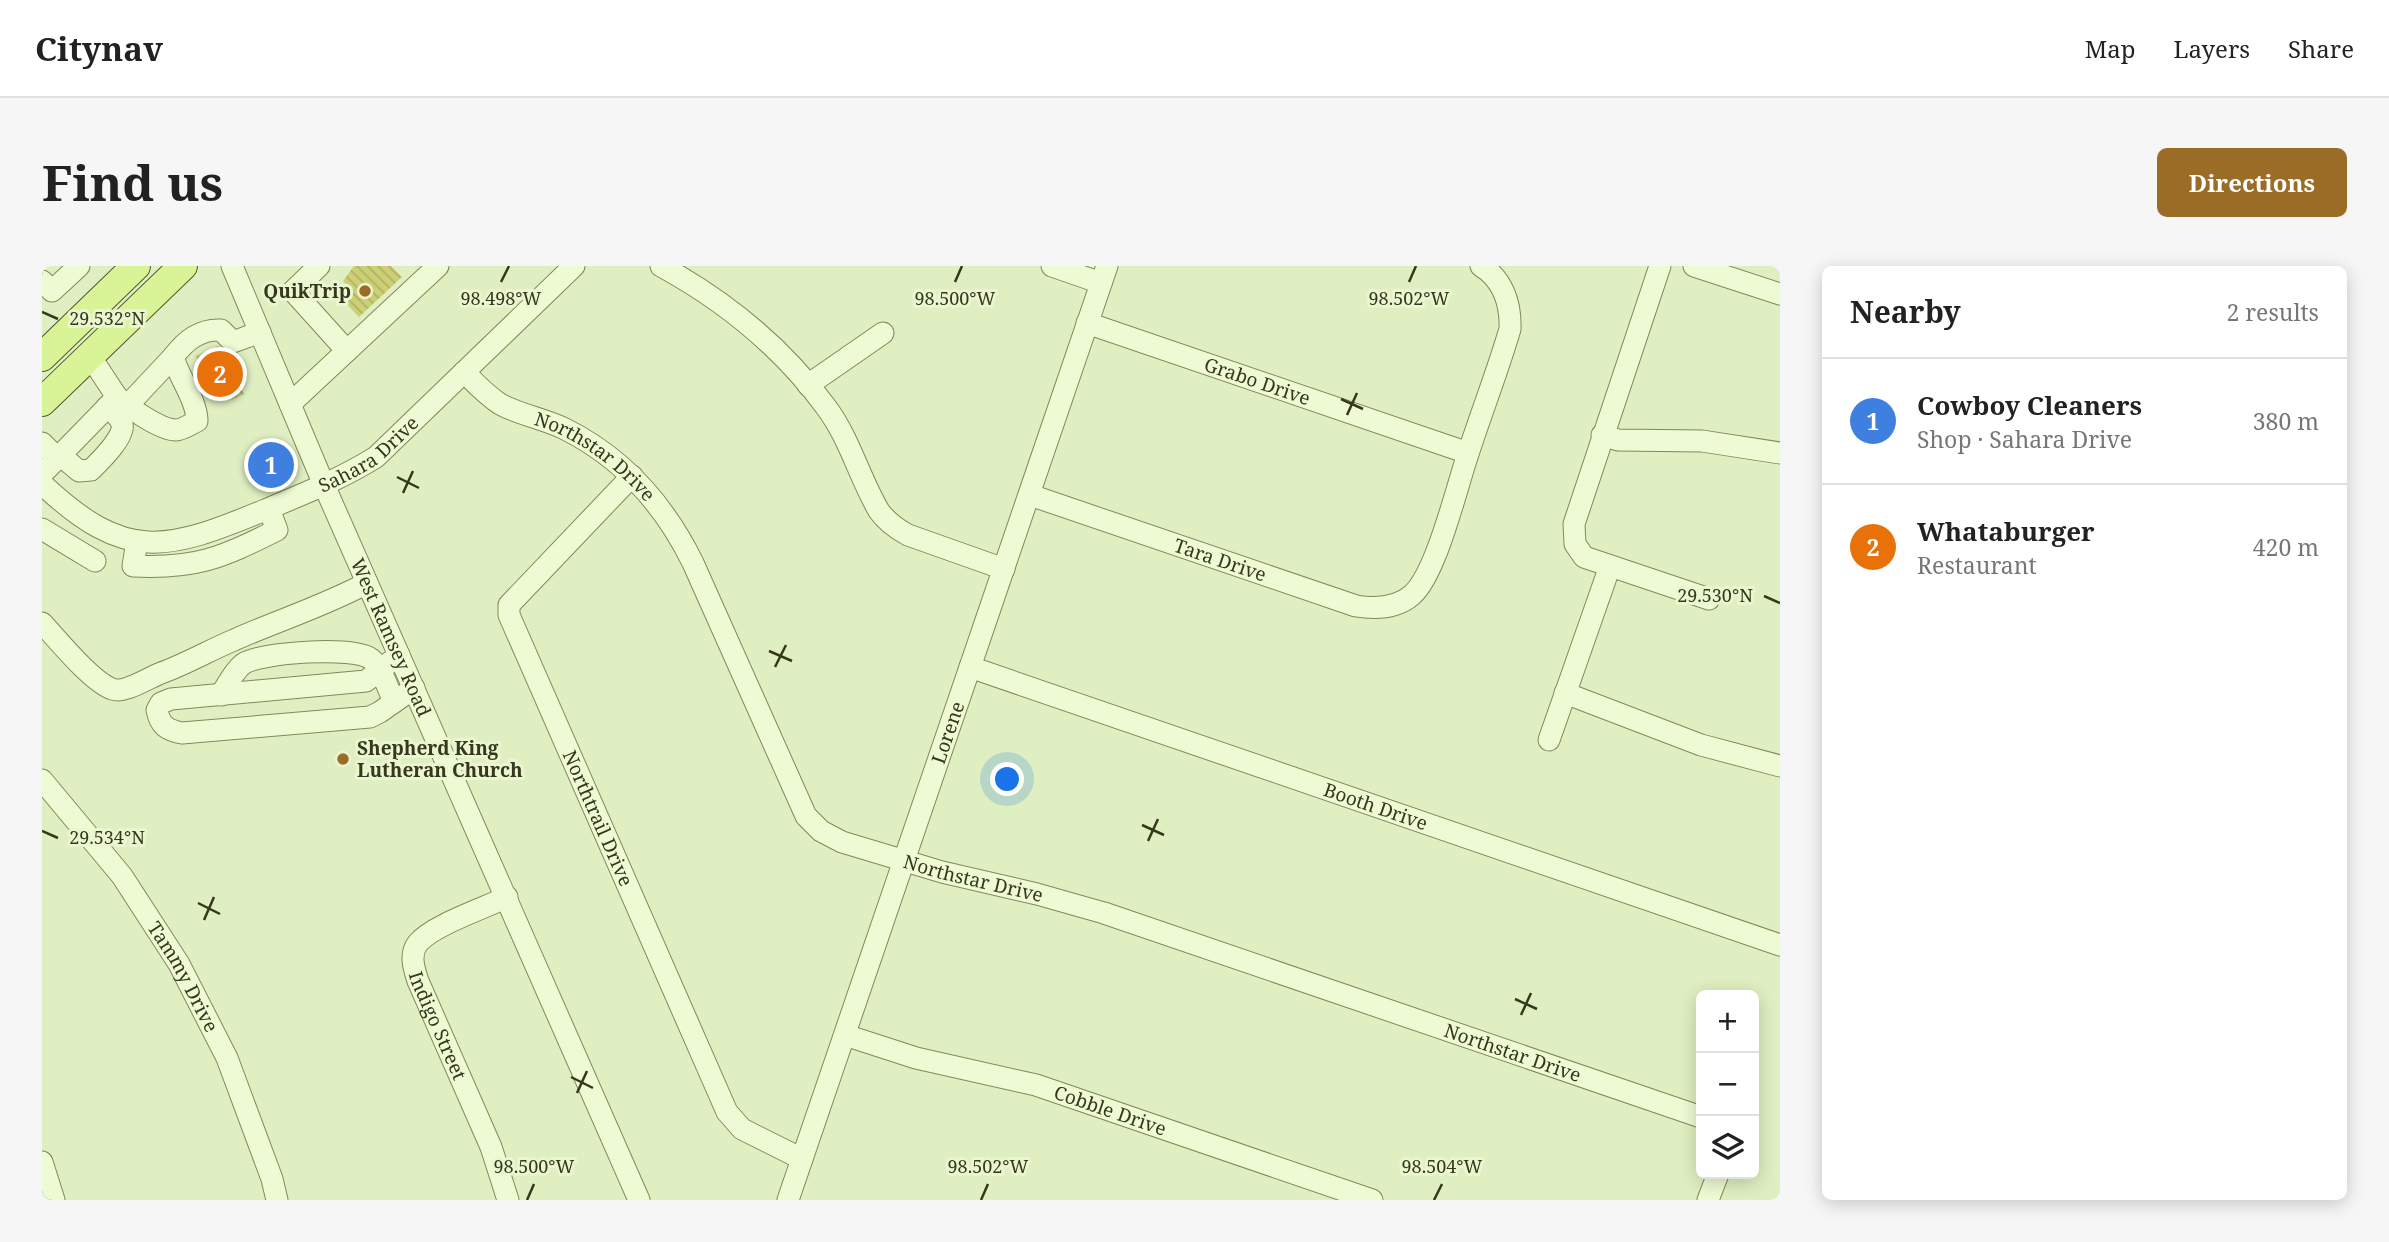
<!DOCTYPE html>
<meta charset="utf-8">
<style>
:root{--surface:#fff;--page:#f6f6f6;--text:#222;--muted:#767676;--line:#e0e0e0;--accent:#9a6c26}
body{margin:0;font-family:"Noto Serif",serif;background:var(--page);color:var(--text)}
.controls{position:absolute;right:21px;bottom:21px;display:grid;overflow:hidden;border-radius:10px;box-shadow:0 4px 18px #0003}
.controls button{width:63px;height:63px;display:grid;place-items:center;padding:0;border:0;border-bottom:2px solid var(--line);background:var(--surface);color:var(--text);font:35px sans-serif}
.you{position:absolute;left:966px;top:514px;width:24px;height:24px;margin:-18px;border:5px solid #fff;border-radius:50%;background:#1a73e8;box-shadow:0 0 0 10px #1a73e833}
.badge{display:grid;place-items:center;width:46px;height:46px;border-radius:50%;background:var(--accent);color:#fff;font-size:23px;font-weight:700}
.pin{position:absolute;translate:-50% -50%;border:4px solid #fff;box-shadow:0 2px 7px #0006}
.list{margin:0;padding:0;list-style:none}
h2{display:flex;justify-content:space-between;align-items:center;height:91px;margin:0;padding:0 28px;font-size:30px}
h2 small{font-size:23px;font-weight:400;color:var(--muted)}
.list li{display:grid;grid-template-columns:46px 1fr auto;gap:21px;align-items:center;box-sizing:border-box;height:126px;padding:0 28px;border-top:2px solid var(--line)}
.list b{display:block;font-size:26px;white-space:nowrap}
.list p{margin:0;font-size:23px;white-space:nowrap;color:var(--muted)}
.list em{font-size:23px;font-style:normal;color:var(--muted)}
.icon{flex:none;width:38px;height:38px;fill:none;stroke:currentColor;stroke-width:2;stroke-linecap:round;stroke-linejoin:round}
.map{position:relative;flex:none;width:1738px;height:934px;overflow:hidden;border-radius:10px}
header{display:flex;align-items:center;gap:42px;box-sizing:border-box;height:98px;padding:0 35px;background:var(--surface);border-bottom:2px solid var(--line)}
header strong{font-size:33px}
nav{display:flex;gap:38px;margin-inline-start:auto;font-size:24px}
.intro{display:flex;align-items:center;justify-content:space-between;box-sizing:border-box;height:168px;padding:0 42px}
h1{margin:0;font-size:49px}
.button{padding:18px 32px;border-radius:10px;background:var(--accent);color:#fff;font-size:24px;font-weight:700}
main{display:flex;gap:42px;padding:0 42px}
aside{flex:1;background:var(--surface);border-radius:10px;box-shadow:0 4px 18px #0003}
.map>svg:first-child{display:block}
</style>
<header>
<strong>Citynav</strong>
<nav><a>Map</a><a>Layers</a><a>Share</a></nav>
</header>
<div class="intro"><h1>Find us</h1><a class="button">Directions</a></div>
<main>
<div class="map">
<svg width="1738" height="934" viewBox="0 0 1738 934">
<defs>
<pattern id="building-back-hatch" width="6" height="6" patternUnits="userSpaceOnUse" patternTransform="scale(1.75)"><rect width="6" height="6" fill="#cccf75"/><path d="M-1 5l2 2M0 0l6 6M5-1l2 2" fill="none" stroke="#b0b265"/></pattern>
</defs>
<rect width="100%" height="100%" fill="#e0efc1"/>
<g fill="url(#building-back-hatch)">
<polygon points="312,0 349,0 360,11 317,51 296,29 306,20 301,15"/>
<polygon points="176,80 183,86 202,128 189,134 186,127 174,132 154,90"/>
</g>
<g fill="none" stroke-linecap="round" stroke-linejoin="round">
<defs>
<g id="minor">
<path id="s1" d="M190,0L282,219L597,934"/>
<polyline points="277,0 251,25 305,85"/>
<path d="M619,0C683,35 740,81 784,141C808,173 817,211 837,245C844,255 855,263 866,269L962,303"/>
<polyline points="1010,0 1059,17"/>
<polyline points="1618,0 1532,258 1533,278 1542,291 1667,333"/>
<polyline points="1652,0 1738,28"/>
<polyline points="0,15 10,25 37,0"/>
<path id="s2" d="M1045,57L1426,187"/>
<path id="s3" d="M422,106C433,117 444,129 458,138C478,149 503,153 523,163C581,192 623,240 651,297L764,550L779,565L800,576L900,606L995,628L1062,647L1659,851"/>
<polyline points="766,119 841,67"/>
<path d="M75,131C86,141 118,164 134,164C140,164 149,158 155,155C155,135 137,111 131,91C144,74 158,63 179,64L191,76L218,66"/>
<polyline points="248,138 396,0"/>
<polyline points="85,140 131,91"/>
<polyline points="1560,169 1576,174 1660,175 1738,187"/>
<polyline points="0,177 15,192"/>
<path d="M18,189L37,205L49,204C57,196 84,170 80,158C78,151 70,145 65,141"/>
<polyline points="0,208 75,131 48,90"/>
<path id="s4" d="M590,210L467,339V349L685,846L700,863L760,893"/>
<path id="s5" d="M0,218C84,297 124,285 223,244C261,228 299,213 334,191L532,0"/>
<path id="s6" d="M988,229L1314,340C1333,343 1354,343 1370,329C1395,307 1415,219 1427,185C1440,145 1456,104 1468,63C1469,38 1461,13 1439,0"/>
<polyline points="0,263 53,295"/>
<path d="M95,275L91,300C154,303 179,292 235,264L227,243"/>
<path d="M0,357C16,374 49,415 70,423C82,428 106,412 119,407C144,398 168,384 192,374C237,354 282,340 325,317"/>
<path d="M357,389L324,415L129,433L119,437L115,444C118,460 125,464 140,467L328,451L338,446L372,422"/>
<path id="s7" d="M928,401L1738,679"/>
<polyline points="1523,427 1659,479 1738,500"/>
<path d="M179,429C185,419 192,405 201,398C218,386 312,380 329,393C340,402 346,423 352,436"/>
<polyline points="1507,474 1568,300"/>
<path id="s8" d="M0,514L80,610L137,698L185,792L230,913L235,934"/>
<path id="s9" d="M465,631C443,642 391,659 376,677C367,688 372,703 376,715L449,881L466,934"/>
<path id="s10" d="M803,769L874,792L994,819L1330,934"/>
<polyline points="0,896 12,934"/>
<path id="s11" d="M746,934L1065,0"/>
<polyline points="1666,934 1676,908"/>
</g>
<g id="major">
<polyline points="0,91 94,0"/>
<polyline points="0,136 141,0"/>
</g>
</defs>
<use href="#minor" stroke="#828958" stroke-width="23"/>
<use href="#major" stroke="#53562c" stroke-width="30"/>
<use href="#minor" stroke="#eefad4" stroke-width="21"/>
<use href="#major" stroke="#d8f497" stroke-width="28"/>
</g>
<path fill="none" stroke="#35381d" stroke-width="2.5" d="M459,16L467,0M913,16L920,0M1367,16L1374,0M0,46L16,53M1299,133L1321,143M1305,149L1315,127M355,211L377,222M361,227L371,205M1722,330L1738,337M727,385L750,395M733,401L744,379M1100,559L1122,569M0,565L16,572M1106,575L1116,553M156,637L178,648M162,654L172,631M1473,733L1495,743M1479,749L1489,727M529,811L551,822M535,827L545,805M485,934L492,918M939,934L946,918M1392,934L1400,918"/>
<g fill="#9a6c26" stroke="#eaf6d0" stroke-width="2.5">
<circle cx="323" cy="25" r="7"/>
<circle cx="301" cy="493" r="7"/>
</g>
<g text-anchor="middle" dominant-baseline="central" stroke-width="6" stroke-linejoin="round" paint-order="stroke">
<g font-size="19" font-weight="bold" fill="#35381d" stroke="#eaf6d0" text-anchor="end">
<text x="309" y="25">QuikTrip</text>
<text x="315" y="482" text-anchor="start">Shepherd King<tspan x="315" dy="22">Lutheran Church</tspan></text>
</g>
<g font-size="19" fill="#35381d" stroke="#eaf6d0">
<text stroke="none"><textPath href="#s2" startOffset="180">Grabo Drive</textPath></text>
<text stroke="none"><textPath href="#s5" startOffset="364">Sahara Drive</textPath></text>
<text stroke="none"><textPath href="#s3" startOffset="158">Northstar Drive</textPath></text>
<text stroke="none"><textPath href="#s6" startOffset="201">Tara Drive</textPath></text>
<text stroke="none"><textPath href="#s1" startOffset="404">West Ramsey Road</textPath></text>
<text stroke="none"><textPath href="#s11" startOffset="494">Lorene</textPath></text>
<text stroke="none"><textPath href="#s7" startOffset="429">Booth Drive</textPath></text>
<text stroke="none"><textPath href="#s4" startOffset="410">Northtrail Drive</textPath></text>
<text stroke="none"><textPath href="#s3" startOffset="765">Northstar Drive</textPath></text>
<text stroke="none"><textPath href="#s8" startOffset="243">Tammy Drive</textPath></text>
<text stroke="none"><textPath href="#s9" startOffset="189">Indigo Street</textPath></text>
<text stroke="none"><textPath href="#s3" startOffset="1332">Northstar Drive</textPath></text>
<text stroke="none"><textPath href="#s10" startOffset="276">Cobble Drive</textPath></text>
</g>
</g>
<g font-size="18" text-anchor="middle" fill="#35381d" stroke="#eaf6d0" stroke-width="6" stroke-linejoin="round" paint-order="stroke">
<text x="459" y="39">98.498°W</text>
<text x="913" y="39">98.500°W</text>
<text x="1367" y="39">98.502°W</text>
<text x="65" y="59">29.532°N</text>
<text x="1673" y="336">29.530°N</text>
<text x="65" y="578">29.534°N</text>
<text x="492" y="907">98.500°W</text>
<text x="946" y="907">98.502°W</text>
<text x="1400" y="907">98.504°W</text>
</g>
</svg>
<div class="controls">
<button>+</button>
<button>−</button>
<button><svg class="icon" aria-label="layers" viewBox="0 0 24 24"><path d="M12 4l9 5-9 5-9-5zM3 14l9 5 9-5"/></svg></button>
</div>
<div class="you"></div>
<div class="pin badge" style="left:229px;top:199px;background:#3f7fe0">1</div>
<div class="pin badge" style="left:178px;top:108px;background:#e8710a">2</div>
</div>
<aside>
<h2>Nearby<small>2 results</small></h2>
<ul class="list">
<li><span class="badge" style="background:#3f7fe0">1</span><div><b>Cowboy Cleaners</b><p>Shop · Sahara Drive</p></div><em>380 m</em></li>
<li><span class="badge" style="background:#e8710a">2</span><div><b>Whataburger</b><p>Restaurant</p></div><em>420 m</em></li>
</ul>
</aside>
</main>
